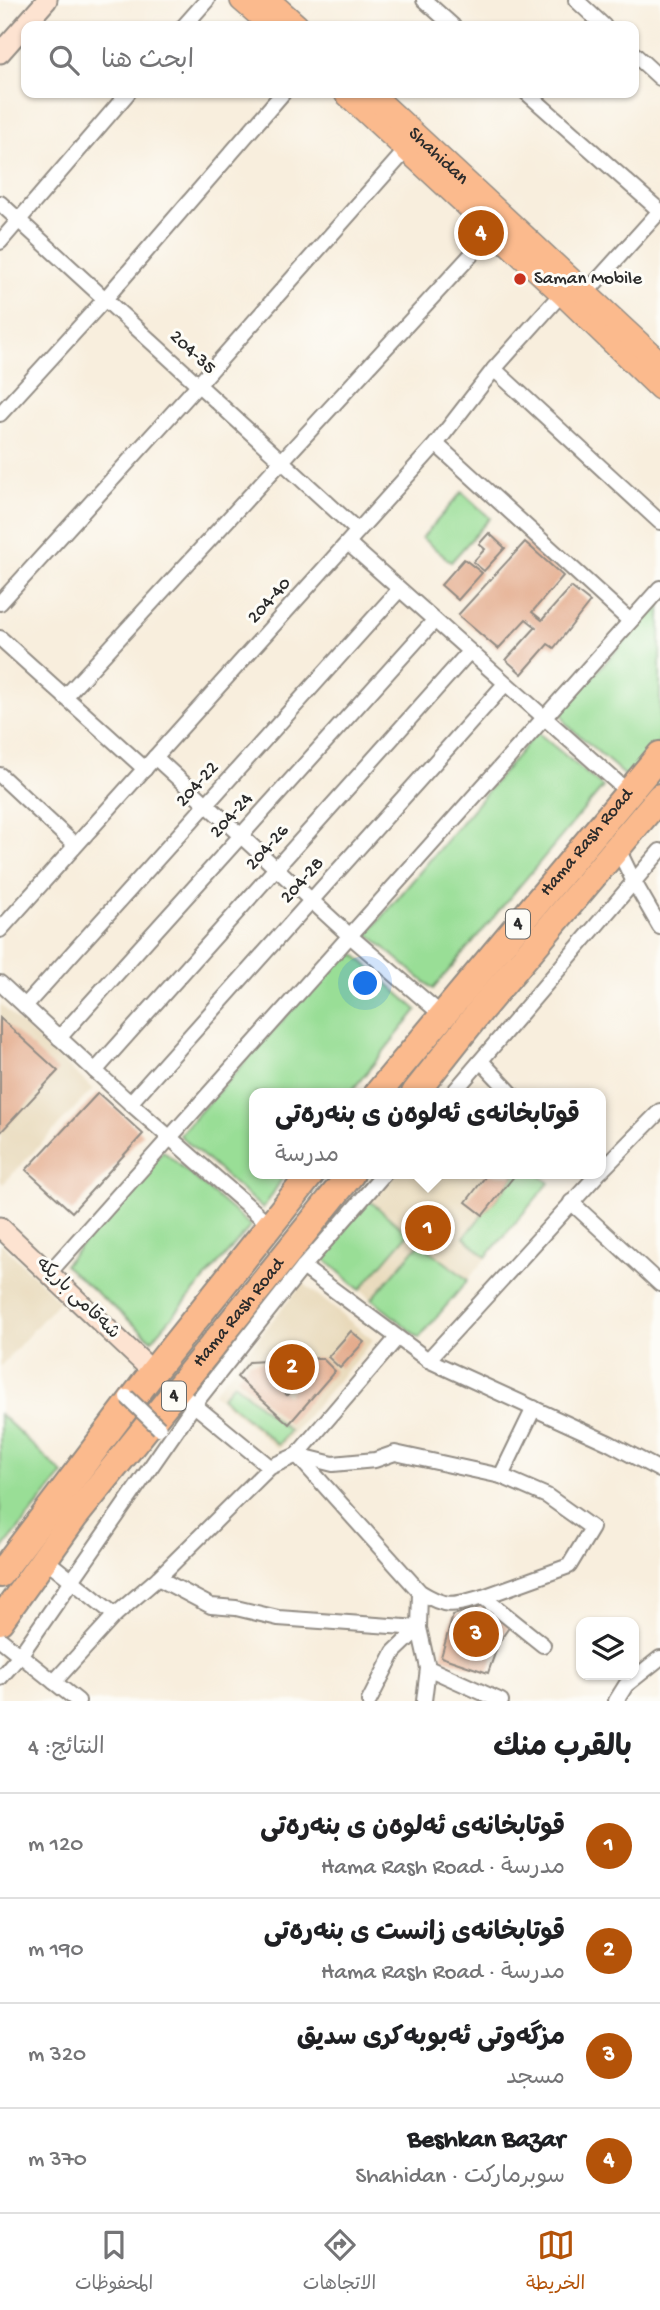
<!DOCTYPE html>
<html lang="ar">
<meta charset="utf-8">
<style>
:root{--surface:#fff;--page:#f6f6f6;--text:#202124;--muted:#757577;--line:#e0e0e0;--accent:#b45309}
body{margin:0;font-family:"Gochi Hand","Playpen Sans Arabic",sans-serif;background:var(--page);color:var(--text);direction:rtl}
.controls{position:absolute;right:21px;bottom:21px;display:grid;overflow:hidden;border-radius:14px;box-shadow:0 2px 5px #0004}
.controls button{width:63px;height:63px;display:grid;place-items:center;padding:0;border:0;border-bottom:2px solid var(--line);background:var(--surface);color:var(--text);font:35px sans-serif}
.you{position:absolute;left:366px;top:984px;width:24px;height:24px;margin:-18px;border:5px solid #fff;border-radius:50%;background:#1a73e8;box-shadow:0 0 0 10px #1a73e833}
.badge{display:grid;place-items:center;width:46px;height:46px;border-radius:50%;background:var(--accent);color:#fff;font-size:23px;font-weight:700}
.pin{position:absolute;translate:-50% -50%;border:4px solid #fff;box-shadow:0 2px 7px #0006}
.popup{position:absolute;left:249px;top:1088px;width:357px;height:91px;box-sizing:border-box;display:grid;place-content:center;border-radius:14px;background:var(--surface);filter:drop-shadow(0 2px 5px #0005);font-size:23px;white-space:nowrap;color:var(--muted)}
.popup b{font-size:26px;color:var(--text)}
.popup::after{content:'';position:absolute;left:50%;top:100%;margin-left:-14px;border:14px solid transparent;border-top-color:var(--surface)}
.list{margin:0;padding:0;list-style:none}
h2{display:flex;justify-content:space-between;align-items:center;height:91px;margin:0;padding:0 28px;font-size:30px}
h2 small{font-size:23px;font-weight:400;color:var(--muted)}
.list li{display:grid;grid-template-columns:46px 1fr auto;gap:21px;align-items:center;box-sizing:border-box;height:105px;padding:0 28px;border-top:2px solid var(--line)}
.list b{display:block;font-size:26px;white-space:nowrap}
.list p{margin:0;font-size:23px;white-space:nowrap;color:var(--muted)}
.list em{font-size:23px;font-style:normal;color:var(--muted)}
.icon{flex:none;width:38px;height:38px;fill:none;stroke:currentColor;stroke-width:2;stroke-linecap:round;stroke-linejoin:round}
.map{position:relative;flex:none;width:660px;height:1701px;overflow:hidden;direction:ltr}
.search{position:absolute;background:var(--surface);box-shadow:0 2px 5px #0004;left:21px;right:21px;top:21px;height:77px;display:flex;align-items:center;gap:18px;box-sizing:border-box;padding:0 24px;border-radius:14px;color:var(--muted);font-size:26px}
.sheet{height:511px;background:var(--surface)}
nav{display:flex;justify-content:space-around;align-items:center;box-sizing:border-box;height:98px;border-top:2px solid var(--line);background:var(--surface);font-size:19px;color:var(--muted)}
nav a{display:grid;justify-items:center;gap:4px}
nav .on{color:var(--accent)}
.map>svg:first-child{display:block}
</style>
<div class="map">
<svg width="660" height="1701" viewBox="0 0 660 1701">
<rect width="100%" height="100%" fill="#fdfcf7"/>
<filter id="ink" filterUnits="userSpaceOnUse"><feTurbulence type="fractalNoise" baseFrequency=".0143" numOctaves="2"/><feDisplacementMap in="SourceGraphic" scale="14" xChannelSelector="R" yChannelSelector="G"/><feConvolveMatrix kernelMatrix="1 2 1 2 8 2 1 2 1" color-interpolation-filters="sRGB"/></filter>
<filter id="wash" filterUnits="userSpaceOnUse"><feTurbulence type="fractalNoise" baseFrequency=".00686" numOctaves="4" result="noise"/><feDisplacementMap in="SourceGraphic" scale="28" xChannelSelector="R" yChannelSelector="G"/><feGaussianBlur stdDeviation="1.57" result="paint"/><feColorMatrix in="noise" values="0 0 0 0 0 0 0 0 0 0 0 0 0 0 0 0 0 1.4 0 .05"/><feComposite in="paint" operator="in"/></filter>
<g filter="url(#wash)">
<rect width="100%" height="100%" fill="#f8eedd"/>
<g fill="#e8d9ba">
<polygon points="0,1004 93,1089 3,1184 0,1181"/>
<polygon points="392,1174 538,1174 549,1183 419,1338 321,1256"/>
<polygon points="0,1242 59,1301 0,1367"/>
<polygon points="303,1283 373,1340 278,1450 213,1393"/>
</g>
<g fill="#99de96" stroke="#628460" stroke-width="2">
<polygon points="462,492 490,518 451,562 422,538"/>
<polygon points="660,602 660,741 628,778 566,724 562,714 564,708"/>
<polygon points="537,732 603,787 433,989 368,934"/>
<polygon points="348,948 417,1010 350,1093 255,1093 255,1174 285,1174 263,1209 179,1135"/>
<polygon points="163,1151 251,1226 152,1340 64,1265"/>
<polygon points="513,1174 538,1174 549,1183 486,1257 464,1237 515,1176"/>
<polygon points="369,1200 408,1234 360,1290 321,1256"/>
<polygon points="420,1243 468,1280 419,1338 372,1299"/>
<polygon points="234,1383 289,1431 278,1445 222,1397"/>
<polygon points="0,1414 63,1474 0,1552"/>
</g>
<g id="blocks">
<g fill="#e4ac8d" fill-rule="evenodd">
<polygon points="489,533 505,548 484,571 473,562 485,549 479,544"/>
<polygon points="525,542 563,576 532,612 542,620 571,587 590,602 554,648 548,644 522,674 506,660 536,627 526,619 498,649 458,615"/>
<polygon points="464,559 482,573 458,600 441,585"/>
<polygon points="0,1018 58,1071 0,1133"/>
<polygon points="98,1093 143,1134 72,1212 26,1170"/>
<polygon points="481,1174 515,1175 483,1215 466,1202 485,1177"/>
<polygon points="351,1331 364,1342 340,1368 328,1357"/>
<path d="M286,1349L295,1351L304,1359L322,1358L335,1371L289,1424L237,1377L249,1362L266,1361L276,1351ZM300,1380L287,1395L272,1382Z"/>
<polygon points="483,1606 510,1626 499,1642 488,1673 441,1657 453,1615"/>
</g>
</g>
</g>
<g filter="url(#ink)">
<use href="#blocks" fill-opacity="0" stroke="#928c84" stroke-width="2"/>
<g fill="none" stroke-linecap="round" stroke-linejoin="round">
<defs>
<g id="street">
<polyline points="424,0 453,26"/>
<polyline points="576,0 604,26"/>
<polyline points="184,26 207,0"/>
<polyline points="634,54 660,78"/>
<polyline points="527,93 660,211 585,294"/>
<polyline points="0,203 358,531"/>
<polyline points="0,242 128,93"/>
<polyline points="494,369 660,522"/>
<polyline points="0,414 105,299 283,93"/>
<polyline points="436,444 630,621"/>
<polyline points="348,543 628,792"/>
<polyline points="0,603 198,385 408,148"/>
<polyline points="0,638 145,769"/>
<polyline points="65,697 494,230"/>
<polyline points="155,757 350,936 442,1015"/>
<polyline points="0,775 75,845"/>
<polyline points="617,847 634,882 660,927"/>
<polyline points="0,930 436,444 494,369 562,293"/>
<polyline points="0,983 130,1103 270,1225"/>
<polyline points="25,1006 399,590"/>
<polyline points="59,1038 434,621"/>
<polyline points="481,1061 511,1093"/>
<polyline points="95,1071 469,652"/>
<polyline points="453,1093 660,851"/>
<polyline points="130,1103 505,684"/>
<polyline points="601,1171 660,1111"/>
<polyline points="571,1202 660,1284"/>
<polyline points="303,1267 428,1360 609,1443 660,1470"/>
<polyline points="49,1273 660,588"/>
<path d="M397,1338L297,1455L420,1592C448,1609 453,1605 483,1597"/>
<polyline points="428,1360 598,1174"/>
<polyline points="187,1399 270,1467"/>
<polyline points="534,1408 501,1476 547,1496 592,1528 569,1566 483,1597 543,1645"/>
<polyline points="45,1559 115,1615"/>
<polyline points="158,1578 211,1606 236,1608 278,1618 419,1628"/>
<polyline points="420,1592 419,1628 428,1668 424,1701"/>
<polyline points="0,1639 78,1701"/>
<polyline points="428,1668 501,1701"/>
<polyline points="0,1678 21,1654 193,1406 303,1267 384,1174"/>
<polyline points="54,1682 115,1615 158,1578 270,1467 297,1455 333,1464 375,1460 395,1453 501,1476"/>
<polyline points="369,1701 394,1652 419,1628"/>
<polyline points="616,1701 626,1685 660,1658"/>
</g>
<g id="secondary">
<polyline points="0,53 47,0"/>
<polyline points="0,1227 153,1372"/>
</g>
<g id="primary">
<polyline points="242,0 272,26"/>
<polyline points="268,0 297,26"/>
<polyline points="346,93 562,293 660,388"/>
<path id="s1" d="M370,93L660,363"/>
</g>
<g id="highway">
<path id="s2" d="M378,1093L660,755"/>
<polyline points="415,1093 483,1007 660,797"/>
<polyline points="0,1574 153,1372 311,1174"/>
<path id="s3" d="M0,1621L75,1516L351,1174"/>
</g>
</defs>
<use href="#street" stroke="#928c84" stroke-width="18"/>
<use href="#secondary" stroke="#928c84" stroke-width="23"/>
<use href="#primary" stroke="#928c84" stroke-width="26"/>
<use href="#highway" stroke="#928c84" stroke-width="30"/>
<use href="#street" stroke="#fff" stroke-width="14"/>
<use href="#secondary" stroke="#fde3d1" stroke-width="19"/>
<use href="#primary" stroke="#fbba8d" stroke-width="23"/>
<use href="#highway" stroke="#fbba8d" stroke-width="26"/>
<defs>
<polyline id="street-bridge" points="127,1397 159,1428"/>
</defs>
<use href="#street-bridge" stroke="#928c84" stroke-width="18" stroke-linecap="butt"/>
<use href="#street-bridge" stroke="#fff" stroke-width="14"/>
</g>
</g>
<circle fill="#c8321e" stroke="#fdfcf7" stroke-width="2.5" cx="520" cy="279" r="7"/>
<g text-anchor="middle" dominant-baseline="central" stroke-width="6" stroke-linejoin="round" paint-order="stroke">
<g fill="#fdfcf7" stroke="#6a6a68" stroke-width="2">
<rect x="506" y="909.5" width="24" height="29" rx="5"/>
<rect x="162" y="1381.5" width="24" height="29" rx="5"/>
</g>
<g font-size="18" font-weight="bold" fill="#2b2b2b">
<text x="518" y="924">4</text>
<text x="174" y="1396">4</text>
</g>
<g font-size="19" fill="#2b2b2b" stroke="#fdfcf7">
<text stroke="none"><textPath href="#s1" startOffset="93">Shahidan</textPath></text>
<text transform="translate(192 353) rotate(43)">204-35</text>
<text transform="translate(270 601) rotate(-48)">204-40</text>
<text transform="translate(198 785) rotate(-48)">204-22</text>
<text transform="translate(232 816) rotate(-48)">204-24</text>
<text stroke="none"><textPath href="#s2" startOffset="326">Hama Rash Road</textPath></text>
<text transform="translate(268 848) rotate(-48)">204-26</text>
<text transform="translate(303 881) rotate(-48)">204-28</text>
<text transform="translate(77 1299) rotate(44)">شەقامی باریکە</text>
<text stroke="none"><textPath href="#s3" startOffset="390">Hama Rash Road</textPath></text>
</g>
<g font-size="19" fill="#2b2b2b" stroke="#fdfcf7" text-anchor="start">
<text x="534" y="279">Saman Mobile</text>
</g>
</g>
</svg>
<div class="controls">
<button><svg class="icon" aria-label="layers" viewBox="0 0 24 24"><path d="M12 4l9 5-9 5-9-5zM3 14l9 5 9-5"/></svg></button>
</div>
<div class="you"></div>
<div class="pin badge" style="left:428px;top:1228px">1</div>
<div class="popup"><b>قوتابخانەی ئەلوەن ی بنەرەتی</b>مدرسة</div>
<div class="pin badge" style="left:292px;top:1367px">2</div>
<div class="pin badge" style="left:476px;top:1634px">3</div>
<div class="pin badge" style="left:481px;top:233px">4</div>
<div class="search"><svg class="icon" aria-label="search" viewBox="0 0 24 24"><circle cx="10" cy="10" r="6"/><path d="M15 15l6 6"/></svg>ابحث هنا</div>
</div>
<section class="sheet">
<h2>بالقرب منك<small>النتائج: 4</small></h2>
<ul class="list">
<li><span class="badge">1</span><div><b>قوتابخانەی ئەلوەن ی بنەرەتی</b><p>مدرسة · Hama Rash Road</p></div><em>120 m</em></li>
<li><span class="badge">2</span><div><b>قوتابخانەی زانست ی بنەرەتی</b><p>مدرسة · Hama Rash Road</p></div><em>190 m</em></li>
<li><span class="badge">3</span><div><b>مزگەوتی ئەبوبەکری سدیق</b><p>مسجد</p></div><em>320 m</em></li>
<li><span class="badge">4</span><div><b>Beshkan Bazar</b><p>سوبرماركت · Shahidan</p></div><em>370 m</em></li>
</ul>
</section>
<nav>
<a class="on"><svg class="icon" aria-label="map" viewBox="0 0 24 24"><path d="M3 6l6-2 6 2 6-2v14l-6 2-6-2-6 2zM9 4v14M15 6v14"/></svg>الخريطة</a>
<a><svg class="icon" aria-label="directions" viewBox="0 0 24 24"><path d="M12 3l9 9-9 9-9-9zM9 14v-3h6M13 9l2 2-2 2"/></svg>الاتجاهات</a>
<a><svg class="icon" aria-label="saved" viewBox="0 0 24 24"><path d="M7 4h10v16l-5-4-5 4z"/></svg>المحفوظات</a>
</nav>
